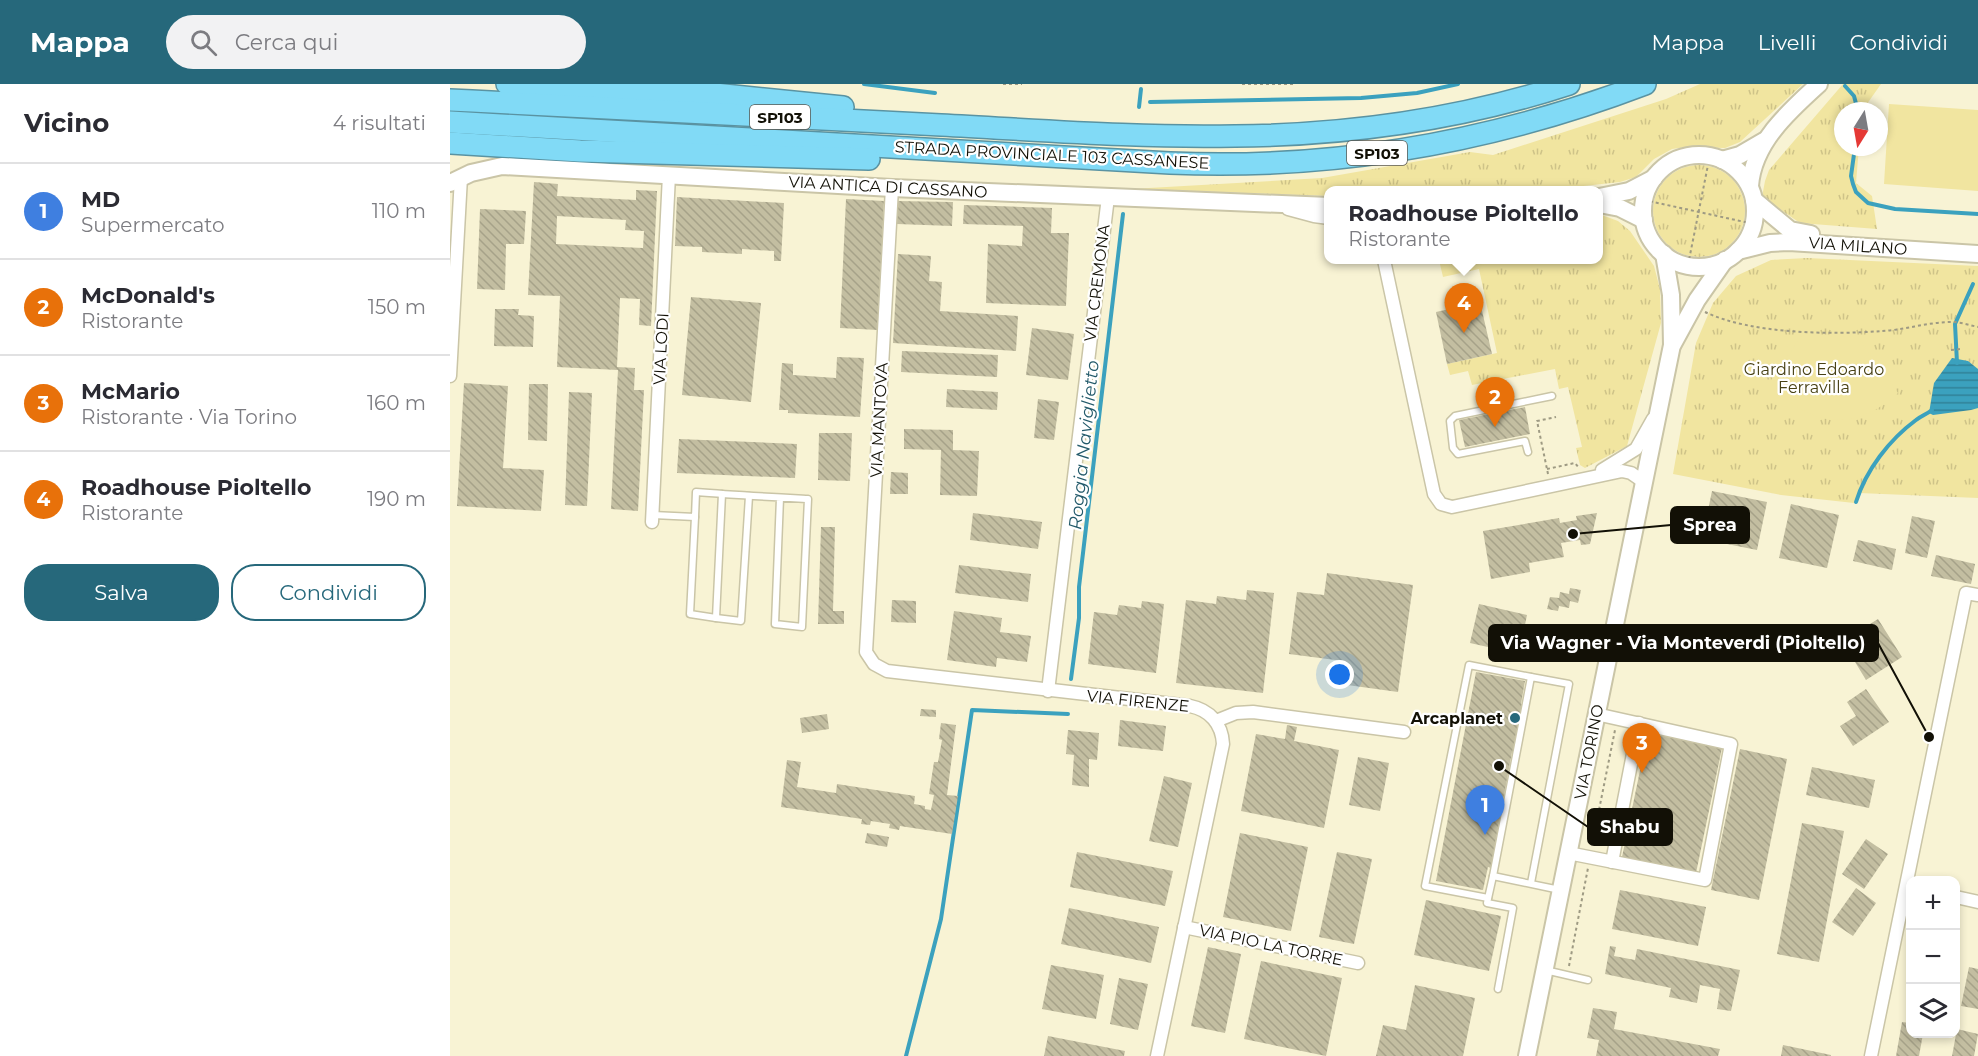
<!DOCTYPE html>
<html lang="it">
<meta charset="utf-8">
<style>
:root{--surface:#fff;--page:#f2f2f3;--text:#2b2b33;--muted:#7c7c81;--line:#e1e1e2;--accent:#26687b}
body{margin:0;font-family:Montserrat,sans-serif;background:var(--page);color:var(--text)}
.controls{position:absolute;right:18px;bottom:18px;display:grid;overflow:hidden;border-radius:12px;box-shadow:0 3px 9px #0003}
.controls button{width:54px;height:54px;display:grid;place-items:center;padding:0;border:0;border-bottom:2px solid var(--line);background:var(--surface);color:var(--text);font:30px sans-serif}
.compass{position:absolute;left:1384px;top:18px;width:54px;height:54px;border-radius:50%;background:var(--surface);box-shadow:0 3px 9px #0003;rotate:191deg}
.you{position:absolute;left:890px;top:591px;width:21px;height:21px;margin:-15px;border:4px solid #fff;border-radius:50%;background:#1a73e8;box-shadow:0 0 0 9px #1a73e833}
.badge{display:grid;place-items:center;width:39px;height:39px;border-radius:50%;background:var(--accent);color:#fff;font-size:20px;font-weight:700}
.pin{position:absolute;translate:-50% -50px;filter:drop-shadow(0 2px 3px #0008)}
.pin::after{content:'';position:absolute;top:32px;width:21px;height:18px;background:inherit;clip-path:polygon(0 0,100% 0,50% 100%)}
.popup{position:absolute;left:874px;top:102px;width:279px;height:78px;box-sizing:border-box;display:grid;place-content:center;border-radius:12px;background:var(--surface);filter:drop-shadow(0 2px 4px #0005);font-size:20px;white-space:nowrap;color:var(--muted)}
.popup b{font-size:22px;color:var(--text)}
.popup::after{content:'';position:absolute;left:50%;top:100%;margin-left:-12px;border:12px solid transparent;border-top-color:var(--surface)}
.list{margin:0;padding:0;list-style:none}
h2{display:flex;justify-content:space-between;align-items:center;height:78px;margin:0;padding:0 24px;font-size:26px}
h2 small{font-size:20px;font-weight:400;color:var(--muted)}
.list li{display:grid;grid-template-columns:39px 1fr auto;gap:18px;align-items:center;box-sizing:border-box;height:96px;padding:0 24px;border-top:2px solid var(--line)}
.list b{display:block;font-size:22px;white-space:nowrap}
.list p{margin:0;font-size:20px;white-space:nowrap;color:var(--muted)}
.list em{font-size:20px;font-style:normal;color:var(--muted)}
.actions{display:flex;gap:12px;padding:18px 24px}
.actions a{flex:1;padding:14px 0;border:2px solid var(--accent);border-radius:24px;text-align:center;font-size:21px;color:var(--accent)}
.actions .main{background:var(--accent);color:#fff}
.icon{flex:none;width:33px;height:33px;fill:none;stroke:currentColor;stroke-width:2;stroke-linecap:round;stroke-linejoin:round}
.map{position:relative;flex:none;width:1528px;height:972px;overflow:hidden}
header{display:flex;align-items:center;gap:36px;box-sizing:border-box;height:84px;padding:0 30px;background:var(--accent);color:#fff}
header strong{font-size:28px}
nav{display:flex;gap:33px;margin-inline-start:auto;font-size:21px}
.search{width:420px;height:54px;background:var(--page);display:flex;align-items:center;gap:15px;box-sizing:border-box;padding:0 21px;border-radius:33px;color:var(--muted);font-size:22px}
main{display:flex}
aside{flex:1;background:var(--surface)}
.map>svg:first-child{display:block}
</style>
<header>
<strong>Mappa</strong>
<div class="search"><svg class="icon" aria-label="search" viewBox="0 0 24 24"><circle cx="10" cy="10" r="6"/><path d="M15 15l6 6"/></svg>Cerca qui</div>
<nav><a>Mappa</a><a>Livelli</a><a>Condividi</a></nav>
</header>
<main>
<aside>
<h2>Vicino<small>4 risultati</small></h2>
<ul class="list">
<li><span class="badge" style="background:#3f7fe0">1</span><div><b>MD</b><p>Supermercato</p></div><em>110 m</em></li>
<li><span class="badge" style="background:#e8710a">2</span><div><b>McDonald's</b><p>Ristorante</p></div><em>150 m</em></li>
<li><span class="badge" style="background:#e8710a">3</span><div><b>McMario</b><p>Ristorante · Via Torino</p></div><em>160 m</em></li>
<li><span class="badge" style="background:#e8710a">4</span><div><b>Roadhouse Pioltello</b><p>Ristorante</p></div><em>190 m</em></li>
</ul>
<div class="actions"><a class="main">Salva</a><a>Condividi</a></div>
</aside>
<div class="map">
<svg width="1528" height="972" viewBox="0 0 1528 972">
<defs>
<pattern id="grass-tufts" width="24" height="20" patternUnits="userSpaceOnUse" patternTransform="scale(1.5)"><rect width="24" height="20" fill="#f1e5a0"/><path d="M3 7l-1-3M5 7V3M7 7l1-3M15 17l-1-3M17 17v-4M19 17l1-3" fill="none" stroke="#cec388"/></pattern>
<pattern id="water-rules" width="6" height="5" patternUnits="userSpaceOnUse" patternTransform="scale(1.5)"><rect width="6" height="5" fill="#3ba1be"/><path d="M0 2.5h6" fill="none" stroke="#308298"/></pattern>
<pattern id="building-back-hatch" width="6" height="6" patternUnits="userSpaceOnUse" patternTransform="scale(1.5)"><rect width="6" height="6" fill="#c3bea1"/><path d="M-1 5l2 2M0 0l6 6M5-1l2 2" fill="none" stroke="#a6a289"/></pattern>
</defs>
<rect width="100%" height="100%" fill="#f8f3d4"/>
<g fill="url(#grass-tufts)">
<polygon points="1250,0 1353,0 1290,58 1275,64 1236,63 1222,65 1204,75 1186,93 1170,98 1097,106 879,106 879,112 681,105 872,94 1020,68 1043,71 1216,15"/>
<polygon points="1393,0 1431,0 1412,27 1393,27 1393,63 1409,63 1406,99 1422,112 1427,145 1350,139 1312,113 1315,97 1319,86"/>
<circle cx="1249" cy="127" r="46"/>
<polygon points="1149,130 1168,137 1180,147 1204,182 1210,205 1211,239 1177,362 1135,384 1130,381 1126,364 1132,363 1118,303 1109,305 1105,285 1022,301 1018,287 1000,291 997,280 1047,269 1029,185 993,193 989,176 1149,176"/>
<polygon points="1357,174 1528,182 1528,414 1409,409 1404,419 1331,411 1223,390 1246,259 1263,219 1286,192 1321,176"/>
</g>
<g fill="#f1e5a0">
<polygon points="1439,20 1528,26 1528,107 1434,100"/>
<path d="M1352,251L1408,253L1448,309C1403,350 1358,343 1320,298Z"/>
</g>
<polygon fill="url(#water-rules)" points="1502,274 1518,277 1528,285 1528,324 1521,326 1483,331 1479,329 1484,299"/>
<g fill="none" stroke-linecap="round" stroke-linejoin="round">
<g stroke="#3ba1be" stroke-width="4">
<polyline points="414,0 485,9"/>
<polyline points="1395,2 1404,12 1408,27"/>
<polyline points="700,18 911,14 967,9 1008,0"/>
<polyline points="689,23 691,5"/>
<polyline points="1405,63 1401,92 1403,100 1406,108 1418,119 1445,125 1528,130"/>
<polyline points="1507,279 1505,240 1523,200"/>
<path d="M1406,418C1416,386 1439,356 1466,336C1471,332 1477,330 1482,326"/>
<polyline points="621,595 629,534 629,503 673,130"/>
<polyline points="456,972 491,835 522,626 618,630"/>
</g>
</g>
<g fill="url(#building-back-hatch)" fill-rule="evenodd">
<path d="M84,98L108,100L107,112L186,116V106L207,107L201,242L189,241L190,215L170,214L167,283L185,284L184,306H194L188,427L161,425L168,286L107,283L110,212L78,211ZM107,132L176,136L175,146L194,147L193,164L106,160Z"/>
<polygon points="227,113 334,119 331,177 324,177 324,167 292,165 292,170 252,168 252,163 225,162"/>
<polygon points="396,115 434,117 428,246 390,244"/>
<polygon points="447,117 503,118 502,142 447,140"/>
<polygon points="514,121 602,124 601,149 619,149 616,222 536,219 538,160 572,162 573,142 513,140"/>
<polygon points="30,125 76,127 74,160 56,160 55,206 27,205"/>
<polygon points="448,170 481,172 479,197 492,198 490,227 568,232 566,267 443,259"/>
<polygon points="241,213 311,219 301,318 232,311"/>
<polygon points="1030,218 1042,270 997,280 986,228"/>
<polygon points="45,225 69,225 68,231 84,232 83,263 44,262"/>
<polygon points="582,244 624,250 618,296 576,291"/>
<polygon points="452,267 548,271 547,293 451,288"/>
<polygon points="387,273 414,274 410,333 338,329 338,326 329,326 332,279 343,280 343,291 386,294"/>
<polygon points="14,299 58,302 53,384 94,386 91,427 7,422"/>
<polygon points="79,300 98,300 97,357 78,356"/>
<polygon points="497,305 548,308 547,326 496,323"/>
<polygon points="119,308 142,309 137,422 115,421"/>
<polygon points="588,315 609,318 604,356 584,354"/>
<polygon points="1075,323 1080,350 1015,363 1009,336"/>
<polygon points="454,345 503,346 503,366 529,367 527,412 490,411 491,366 454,365"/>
<polygon points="369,349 402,349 400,397 368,396"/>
<polygon points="229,355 347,360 345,394 227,389"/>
<polygon points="441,388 458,389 458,410 440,410"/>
<polygon points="1262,407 1317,418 1307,466 1252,455"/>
<polygon points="1341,420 1389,431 1377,484 1329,474"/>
<polygon points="523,429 592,438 588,465 520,456"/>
<polygon points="1147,429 1140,460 1131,461 1130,456 1111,459 1114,473 1079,479 1080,488 1041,495 1033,447 1109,434 1110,439 1127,436 1126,432"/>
<polygon points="1462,432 1485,437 1477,474 1455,469"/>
<polygon points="371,443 385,443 383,527 394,527 394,540 368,540"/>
<polygon points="1408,456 1446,465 1442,486 1403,477"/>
<polygon points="1486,471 1525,480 1521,500 1481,492"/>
<polygon points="509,481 581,490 578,518 505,509"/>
<polygon points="877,489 963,501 948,608 890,600 893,577 839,570 847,508 874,511"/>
<polygon points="1120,504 1131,506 1128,519 1120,517 1119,524 1109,522 1108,527 1097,525 1100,513 1109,514 1110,508 1119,510"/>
<polygon points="797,506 824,509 813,609 726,599 736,516 766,520 767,512 796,516"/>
<polygon points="442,516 466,517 466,539 441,538"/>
<polygon points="692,517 714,520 706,589 638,580 644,528 667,531 669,521 691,524"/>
<polygon points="1029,520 1077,531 1069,570 1020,559"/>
<polygon points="504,527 552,534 550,548 581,552 577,578 547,574 546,583 497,576"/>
<polygon points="1428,535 1452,573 1416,596 1402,573 1417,563 1407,548"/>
<polygon points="1102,546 1115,548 1112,561 1100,559"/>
<polygon points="1026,588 1075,597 1071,620 1073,620 1064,668 1062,668 1041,784 1038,783 1033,806 986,797"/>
<polygon points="1416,605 1439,638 1403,662 1390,642 1406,632 1397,618"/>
<polygon points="471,625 486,626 486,633 470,632"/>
<polygon points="377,630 379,645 352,649 350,634"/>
<polygon points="670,636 716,642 713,667 668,662"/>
<polygon points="491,639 506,641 497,711 508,712 502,750 450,742 449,746 439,744 440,740 421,737 420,741 411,740 412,735 331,723 337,676 351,678 347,703 386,709 387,700 465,712 464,720 475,722 475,725 481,726 484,711 479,710 484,678 488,678 492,656 489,655"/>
<polygon points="837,641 847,643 844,657 889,666 874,744 791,727 806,650 835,655"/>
<polygon points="618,646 649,649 647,676 639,675 639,703 622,701 624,671 616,670"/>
<polygon points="1198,648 1272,664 1246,789 1172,773"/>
<polygon points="1290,665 1337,675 1309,816 1261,806"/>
<polygon points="908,673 939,679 930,727 899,721"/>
<polygon points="1362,683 1425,696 1419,724 1356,711"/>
<polygon points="714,692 742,699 728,763 699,757"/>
<polygon points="1352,739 1394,747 1369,878 1327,870"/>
<polygon points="417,749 439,753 437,763 415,759"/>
<polygon points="790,749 858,763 841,847 773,833"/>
<polygon points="1416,755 1438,770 1414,805 1392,790"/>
<polygon points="627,768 723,787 715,822 620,803"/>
<polygon points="887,768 922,775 904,860 869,853"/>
<polygon points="1406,804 1426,819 1403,852 1382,838"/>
<polygon points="1170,806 1256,823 1248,862 1162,845"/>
<polygon points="976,816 1051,832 1039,887 964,871"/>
<polygon points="619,824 709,843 701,879 611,860"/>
<polygon points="1160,862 1166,863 1164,872 1185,876 1187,865 1290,886 1281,927 1267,925 1270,905 1250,901 1247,919 1219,913 1221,904 1155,890"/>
<polygon points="758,863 791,870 775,949 741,942"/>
<polygon points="811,877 892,894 876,972 794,955"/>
<polygon points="601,881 654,891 646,935 592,925"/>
<polygon points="1519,883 1528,885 1528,925 1511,922"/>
<polygon points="669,894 698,900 688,946 660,940"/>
<polygon points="965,901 1025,914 1013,972 926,972 933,941 956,946"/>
<polygon points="1143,924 1167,928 1164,945 1270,965 1268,972 1146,972 1149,956 1137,954"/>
<polygon points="1452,938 1460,939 1460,950 1473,950 1469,972 1446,972"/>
<polygon points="1507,945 1528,950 1524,972 1502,972"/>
<polygon points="598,952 675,967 674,972 594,972"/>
<polygon points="1333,961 1381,971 1381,972 1331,972"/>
</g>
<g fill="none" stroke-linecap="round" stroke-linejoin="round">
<defs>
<g id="lane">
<polyline points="1078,368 1075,357 1008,370 1003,364 1000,337 1005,332 1102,312"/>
<path d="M203,431L245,433L246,408C283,411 321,413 358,415L352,543L325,540L330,414"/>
<polyline points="245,433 240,530 266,534 272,410"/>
<polyline points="266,534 291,537 299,412"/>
<polyline points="1043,792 1081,593 1119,600 1081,799"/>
<polyline points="1038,814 975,802 1019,581 1081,593"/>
<polyline points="1095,886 1138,896"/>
<polyline points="1048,905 1063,824 1037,819 1043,792 1110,806"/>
</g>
<g id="street">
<path d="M442,104L416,568L424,580L437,587L740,622C760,626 772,640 773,660L707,972"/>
<polyline points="838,125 864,132 879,134"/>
<polyline points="934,176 984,410 991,420 1002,423 1172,387 1181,389 1194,398"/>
<polyline points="0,292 11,93"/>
<polyline points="1152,386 1186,365 1203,335"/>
<polyline points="202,438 219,91"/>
<polyline points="598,607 658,113"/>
<polyline points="766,637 786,629 803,628 954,648"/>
<polyline points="1118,769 1255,796 1281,660 1146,630"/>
<polyline points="1162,778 1189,639"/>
<polyline points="1506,813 1528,818"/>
<polyline points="734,843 908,879"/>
<polyline points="1421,972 1516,509 1528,511"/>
</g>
<g id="secondary">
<circle cx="1249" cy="127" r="56"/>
<polyline points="1272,76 1290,71 1314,57"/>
<polyline points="0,99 21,89 52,82 442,104 879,122"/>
<path d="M1300,102C1303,59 1339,27 1369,0"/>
<polyline points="1149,113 1179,107 1204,94"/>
<polyline points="1304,116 1340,146 1361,150"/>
<polyline points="1149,120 1170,124 1194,136"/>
<polyline points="1288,167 1320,159 1339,158 1528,170"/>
<polyline points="1223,260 1247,216 1275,176"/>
<polyline points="1077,972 1222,261 1221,211 1214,170"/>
</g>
<g id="highway">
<polyline points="57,0 255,9 393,23"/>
<path d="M0,16C164,24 328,33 491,41C589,46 687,54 785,52C897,51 1012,35 1119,0"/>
<path d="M0,38L720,79C882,86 1043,58 1195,0"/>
<polyline points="0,59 130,67 419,75"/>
</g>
</defs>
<use href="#lane" stroke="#cac5a7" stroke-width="9"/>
<use href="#street" stroke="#cac5a7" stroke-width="15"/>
<use href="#secondary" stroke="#cac5a7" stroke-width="20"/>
<use href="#highway" stroke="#5a93a2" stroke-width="24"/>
<g stroke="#9e9a83" stroke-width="2" stroke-dasharray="3 3" stroke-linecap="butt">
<polyline points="553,0 572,0"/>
<polyline points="792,0 846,0"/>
<polyline points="1194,116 1304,140"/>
<polyline points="1238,181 1258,81"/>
<path d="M1255,228C1301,250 1382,251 1432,247C1455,246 1478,238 1501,238C1510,238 1519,241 1528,243"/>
<polyline points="1501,266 1511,265"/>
<polyline points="1097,385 1125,379 1129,384"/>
<polyline points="1098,390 1087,337 1106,333"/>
<polyline points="1142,761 1165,646"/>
<polyline points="1119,882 1138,784"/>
</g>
<use href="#lane" stroke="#fff" stroke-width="6"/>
<use href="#street" stroke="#fff" stroke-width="12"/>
<use href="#secondary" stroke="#fff" stroke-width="16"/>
<use href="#highway" stroke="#81daf6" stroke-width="21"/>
</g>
<circle fill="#26687b" stroke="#fff" stroke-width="2" cx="1065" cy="634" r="6"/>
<g text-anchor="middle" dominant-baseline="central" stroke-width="4.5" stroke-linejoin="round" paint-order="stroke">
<g fill="#fff" stroke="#595851" stroke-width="1.5">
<rect x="300" y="21" width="60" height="24" rx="4.5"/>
<rect x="897" y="57" width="60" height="24" rx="4.5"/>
</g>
<g font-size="15" font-weight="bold" fill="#121006">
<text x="330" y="33">SP103</text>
<text x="927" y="69">SP103</text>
</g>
<g font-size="16" fill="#121006" stroke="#fff">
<text transform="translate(602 71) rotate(3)">STRADA PROVINCIALE 103 CASSANESE</text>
<text transform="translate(438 103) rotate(3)">VIA ANTICA DI CASSANO</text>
<text transform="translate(1408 162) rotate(4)">VIA MILANO</text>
<text transform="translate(647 199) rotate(-83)">VIA CREMONA</text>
<text transform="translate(211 265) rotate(-87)">VIA LODI</text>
<text transform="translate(429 336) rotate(-87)">VIA MANTOVA</text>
<text transform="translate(688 617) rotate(6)">VIA FIRENZE</text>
<text transform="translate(1139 668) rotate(-79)">VIA TORINO</text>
<text transform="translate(821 861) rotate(12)">VIA PIO LA TORRE</text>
</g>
<g font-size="16" fill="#484115" stroke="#fff">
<text x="1364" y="285">Giardino Edoardo<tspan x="1364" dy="18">Ferravilla</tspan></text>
</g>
<g font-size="16" font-weight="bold" fill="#121006" stroke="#fff" text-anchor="end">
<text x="1053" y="634">Arcaplanet</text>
</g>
<g font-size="18" font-style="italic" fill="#235a6a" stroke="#fff">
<text transform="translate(634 361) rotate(-84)">Roggia Naviglietto</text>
</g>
</g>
<path fill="none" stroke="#121006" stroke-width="2" d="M1123 450L1221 441M1479 653L1428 559M1049 682L1138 743"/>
<g fill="#121006" stroke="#fff" stroke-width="2">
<circle cx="1123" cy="450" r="6"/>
<circle cx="1479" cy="653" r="6"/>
<circle cx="1049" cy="682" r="6"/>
</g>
<g fill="#121006" stroke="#121006" stroke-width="2">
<rect x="1221" y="423" width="78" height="36" rx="6"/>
<rect x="1039" y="541" width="389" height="36" rx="6"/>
<rect x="1138" y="725" width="84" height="36" rx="6"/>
</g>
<g font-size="18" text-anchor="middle" font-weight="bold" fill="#fff">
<text x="1260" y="447">Sprea</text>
<text x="1233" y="565">Via Wagner - Via Monteverdi (Pioltello)</text>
<text x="1180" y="749">Shabu</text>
</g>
</svg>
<div class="controls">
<button>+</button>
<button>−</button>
<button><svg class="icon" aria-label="layers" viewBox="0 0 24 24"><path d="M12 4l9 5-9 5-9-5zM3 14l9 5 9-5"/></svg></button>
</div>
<svg class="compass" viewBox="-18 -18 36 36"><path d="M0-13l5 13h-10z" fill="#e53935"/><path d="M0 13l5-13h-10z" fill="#7c7c81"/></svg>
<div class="you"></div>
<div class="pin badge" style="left:1035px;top:751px;background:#3f7fe0">1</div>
<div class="pin badge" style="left:1045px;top:343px;background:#e8710a">2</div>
<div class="pin badge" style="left:1192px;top:689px;background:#e8710a">3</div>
<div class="pin badge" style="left:1014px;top:249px;background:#e8710a">4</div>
<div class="popup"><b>Roadhouse Pioltello</b>Ristorante</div>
</div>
</main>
